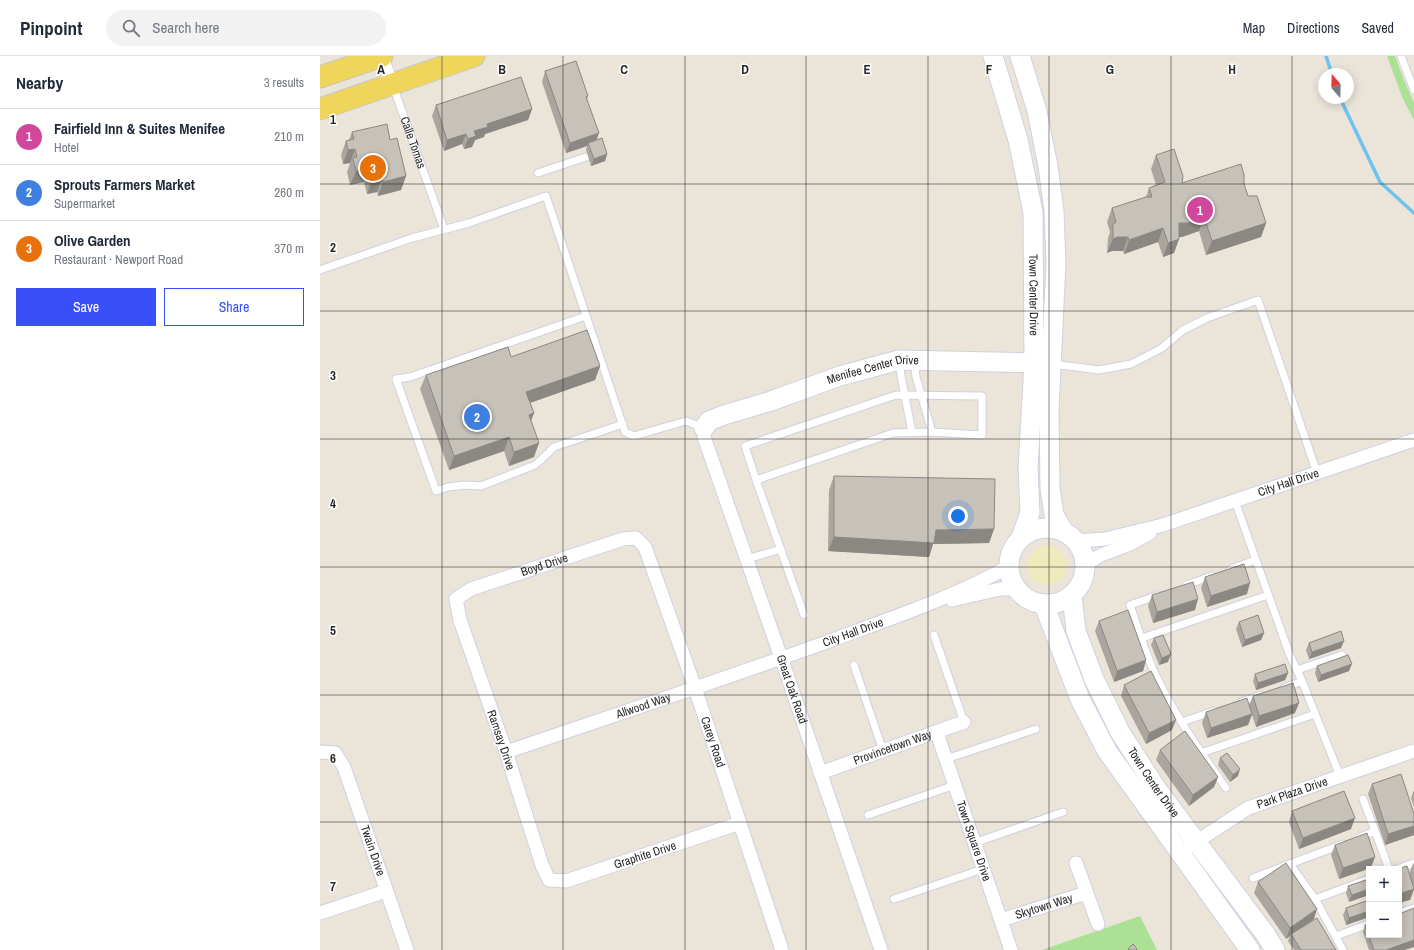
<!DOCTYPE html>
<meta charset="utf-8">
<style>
:root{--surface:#fff;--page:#f2f2f3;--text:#1f2937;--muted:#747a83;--line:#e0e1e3;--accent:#3950f8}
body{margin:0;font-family:"Archivo Narrow",sans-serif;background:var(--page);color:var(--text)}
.controls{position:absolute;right:12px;bottom:12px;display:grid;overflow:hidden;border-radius:0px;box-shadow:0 2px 10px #0003}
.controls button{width:36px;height:36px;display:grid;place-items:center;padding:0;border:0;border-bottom:1px solid var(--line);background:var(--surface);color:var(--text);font:20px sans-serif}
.compass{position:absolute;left:998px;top:12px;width:36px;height:36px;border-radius:50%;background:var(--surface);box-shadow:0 2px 10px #0003;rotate:341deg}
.you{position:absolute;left:638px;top:460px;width:14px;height:14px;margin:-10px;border:3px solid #fff;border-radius:50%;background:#1a73e8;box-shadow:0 0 0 6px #1a73e833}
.badge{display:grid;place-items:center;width:26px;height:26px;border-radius:50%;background:var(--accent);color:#fff;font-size:13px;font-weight:700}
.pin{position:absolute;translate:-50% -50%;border:2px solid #fff;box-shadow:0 1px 4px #0006}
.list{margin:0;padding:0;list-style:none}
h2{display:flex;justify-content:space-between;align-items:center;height:52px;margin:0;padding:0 16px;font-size:17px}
h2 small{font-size:13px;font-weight:400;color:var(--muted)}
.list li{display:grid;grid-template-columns:26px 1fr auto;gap:12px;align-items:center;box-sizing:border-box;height:56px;padding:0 16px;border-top:1px solid var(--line)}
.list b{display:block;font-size:15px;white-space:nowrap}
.list p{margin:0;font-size:13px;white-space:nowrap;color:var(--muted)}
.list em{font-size:13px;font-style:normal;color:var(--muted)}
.actions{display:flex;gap:8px;padding:12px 16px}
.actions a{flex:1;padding:9px 0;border:1px solid var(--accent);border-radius:0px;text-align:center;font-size:14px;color:var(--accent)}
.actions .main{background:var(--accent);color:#fff}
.icon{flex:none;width:22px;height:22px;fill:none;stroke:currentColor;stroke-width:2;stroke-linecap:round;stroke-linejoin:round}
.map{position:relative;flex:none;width:1094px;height:894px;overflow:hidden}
header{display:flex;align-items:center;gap:24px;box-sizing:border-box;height:56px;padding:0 20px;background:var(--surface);border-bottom:1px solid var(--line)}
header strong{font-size:19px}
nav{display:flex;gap:22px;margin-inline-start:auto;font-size:14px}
.search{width:280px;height:36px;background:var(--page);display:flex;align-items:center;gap:10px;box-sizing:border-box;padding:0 14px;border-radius:22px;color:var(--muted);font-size:15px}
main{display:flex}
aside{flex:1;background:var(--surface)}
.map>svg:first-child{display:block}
</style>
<header>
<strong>Pinpoint</strong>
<div class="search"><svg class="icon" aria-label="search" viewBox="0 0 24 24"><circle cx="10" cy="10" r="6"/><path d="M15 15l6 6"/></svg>Search here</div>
<nav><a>Map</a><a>Directions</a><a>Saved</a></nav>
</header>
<main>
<aside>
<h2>Nearby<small>3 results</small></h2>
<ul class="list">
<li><span class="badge" style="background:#d1479c">1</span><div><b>Fairfield Inn &amp; Suites Menifee</b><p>Hotel</p></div><em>210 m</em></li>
<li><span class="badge" style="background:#3f7fe0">2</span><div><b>Sprouts Farmers Market</b><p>Supermarket</p></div><em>260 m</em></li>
<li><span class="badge" style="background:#e8710a">3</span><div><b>Olive Garden</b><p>Restaurant · Newport Road</p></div><em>370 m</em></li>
</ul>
<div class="actions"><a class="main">Save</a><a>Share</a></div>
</aside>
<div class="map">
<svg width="1094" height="894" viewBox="0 0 1094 894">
<rect width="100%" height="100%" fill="#ebe4d9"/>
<g fill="#abe195">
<polygon points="1067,0 1075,0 1083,22 1094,47 1094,64 1083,43"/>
<polygon points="820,860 837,894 722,894"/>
</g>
<circle fill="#f0ebbc" cx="727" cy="509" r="19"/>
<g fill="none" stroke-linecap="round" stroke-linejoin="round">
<g stroke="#6cc3ed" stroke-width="3.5">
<polyline points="1006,0 1012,18"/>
<polyline points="1020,42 1060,126 1094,157"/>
</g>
<defs>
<g id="lane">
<polyline points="1081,0 1094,34"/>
<path id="s1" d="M73,30L124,173"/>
<polyline points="218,117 266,101"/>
<polyline points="0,214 92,182 149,167 226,140 305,376 314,380 366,365 384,372"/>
<polyline points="266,260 90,321 76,323 116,435 128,431 145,429 161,430 215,409 224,401 234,391 303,368"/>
<polyline points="579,304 581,320 592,376"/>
<polyline points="594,304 596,321 612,376"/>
<polyline points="732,308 779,314 811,308 842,292 863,274 887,262 938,244 997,417"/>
<polyline points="436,424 425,390 576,339 662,340 662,379 612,376 573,377 436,424 484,559"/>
<polyline points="915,445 969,597 982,625 1020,720"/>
<polyline points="427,503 461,493"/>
<polyline points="911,513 935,504"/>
<polyline points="866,529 892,520"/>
<path d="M839,539L810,549C818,572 825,596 835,618C854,658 880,695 906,732"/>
<polyline points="614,579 644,666"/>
<polyline points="822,582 948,539"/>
<polyline points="534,609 563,695"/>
<polyline points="977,614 1022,599"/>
<polyline points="964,632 982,625"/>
<polyline points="919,647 941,639"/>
<polyline points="862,666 894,655"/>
<polyline points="881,697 995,658"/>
<polyline points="626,703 716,673"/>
<polyline points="1043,743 1055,775"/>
<polyline points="548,759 635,729"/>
<polyline points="1040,781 1055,775 1069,813"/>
<polyline points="654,787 743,756"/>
<polyline points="970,808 995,843"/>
<polyline points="1077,813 1094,807"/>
<polyline points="933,822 1023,788"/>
<polyline points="574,843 663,813"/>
<polyline points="1079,857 1094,852"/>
<polyline points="1016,880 1049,868"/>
<polyline points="1023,894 995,843 1049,823"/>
</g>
<g id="street">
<polyline points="61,0 72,28"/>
<path id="s2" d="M384,372V381L465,613L561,894"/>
<path id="s3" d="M755,485L785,483L843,469L1094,384"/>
<polyline points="765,509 781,499 808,489 830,477"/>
<polyline points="632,544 680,533 695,533"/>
<path id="s4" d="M617,677L691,894"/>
<path id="s5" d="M0,696L15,697L24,711L87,894"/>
<path id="s6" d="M186,696C292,660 398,625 504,587C566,564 630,543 688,511"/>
<path id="s7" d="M500,717L644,666"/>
<path id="s8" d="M420,767L246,825L229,824L222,809L186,696L140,564L136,543L151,533L303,483L316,482L325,491L375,632L462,894"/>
<path id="s9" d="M870,790L928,752L1094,695"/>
<polyline points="756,807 778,868"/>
<polyline points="0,857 66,835"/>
<path id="s10" d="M681,864L766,837"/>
</g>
<g id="secondary">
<path id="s11" d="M673,0L698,84L713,156L714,307L708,412L710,457L701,481"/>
<polyline points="700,0 717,55 728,110 734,155 736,207 729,354 730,432 734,459 744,476"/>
<path id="s12" d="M384,372L389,365L404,359L451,345L520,320L579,304L726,307"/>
<circle cx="727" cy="510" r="38"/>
<path id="s13" d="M752,539L756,575L774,623L800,676L836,732L946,879L955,894"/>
<polyline points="724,549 760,643 787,695 930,894"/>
</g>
<g id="primary">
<polyline points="0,21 62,0"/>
<polyline points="0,53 154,0"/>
</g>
</defs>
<use href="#lane" stroke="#cfd1e1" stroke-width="9"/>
<use href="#street" stroke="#cfd1e1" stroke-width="15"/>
<use href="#secondary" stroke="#cfd1e1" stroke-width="21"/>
<use href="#primary" stroke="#c7c7c7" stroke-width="23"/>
<use href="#lane" stroke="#fff" stroke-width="7"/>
<use href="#street" stroke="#fff" stroke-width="13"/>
<use href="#secondary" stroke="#fff" stroke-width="19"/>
<use href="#primary" stroke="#efd65a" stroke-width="21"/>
</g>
<g fill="#aaa69f">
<polygon points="225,15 268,40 267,43 276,84 287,98 285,105 271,110 266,94 267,90 246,97 222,26"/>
<polygon points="116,49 212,53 208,64 165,78 164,81 155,84 152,91 144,93 142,88 124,95 112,60"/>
<polygon points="32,76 70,84 86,120 81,134 58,140 57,136 47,138 44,126 30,129 27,116 30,107 23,108 21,99 26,85 29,84"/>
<polygon points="836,99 862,127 924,128 928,140 946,167 941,181 886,199 879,175 862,181 859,181 854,197 843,201 838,186 804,198 803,195 792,195 787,197 788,182 790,176 787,166 792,152 826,141 829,132 836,129 831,113"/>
<polygon points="191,301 280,310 275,324 210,347 214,357 211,365 214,401 189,410 184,395 129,414 100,333 106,319"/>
<polygon points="514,420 674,473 669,487 613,488 609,501 508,495 509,434"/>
<polygon points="885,521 927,538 887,551 881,532"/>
<polygon points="832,539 875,554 833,567 828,550"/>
<polygon points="779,565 826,604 823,615 794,626 775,575"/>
<polygon points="919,566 944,577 941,584 922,591 916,573"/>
<polygon points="834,582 848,606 839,609 831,589"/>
<polygon points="989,587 1021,592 989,603 986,594"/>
<polygon points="997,610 1029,615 998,626 995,617"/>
<polygon points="968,617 965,624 936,634 933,625 935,618"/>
<polygon points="804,629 852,674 826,688 801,640"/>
<polygon points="933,640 975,657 936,671 932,659 928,669 887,682 882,667 886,656 929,649"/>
<polygon points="840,694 898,721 894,731 869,750 836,704"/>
<polygon points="900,702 918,720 910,726 898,709"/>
<polygon points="1052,728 1094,779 1065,789 1048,738"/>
<polygon points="1094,734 1094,751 1091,742"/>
<polygon points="972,755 1031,773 979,793 969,766"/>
<polygon points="1015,789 1051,812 1019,823 1011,799"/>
<polygon points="1094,807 1094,833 1090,844 1089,818 1093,808"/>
<polygon points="1049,823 1029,846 1026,837 1028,830"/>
<polygon points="938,826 994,863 985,869 1016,894 974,894 968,885 970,880 966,883 934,837"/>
<polygon points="1049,844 1049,861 1026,869 1023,859 1026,852"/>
<polygon points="1045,869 1094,891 1084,894 1049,894 1043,876"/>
</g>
<g fill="#8b8782">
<polygon points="212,53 208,64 165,78 164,81 155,84 152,91 144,93 148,83 154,75 167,68"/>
<polygon points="279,77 275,88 268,87 267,90 246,97 250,87"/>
<polygon points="146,78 142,88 124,95 127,84"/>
<polygon points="35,93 30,107 23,108 28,94"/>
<polygon points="287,98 285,105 271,110 274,103"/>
<polygon points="49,112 44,126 30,129 36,115"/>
<polygon points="86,120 81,134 58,140 63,126"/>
<polygon points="62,122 57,136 47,138 52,124"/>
<polygon points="884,161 879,175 862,181 854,181 859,167"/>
<polygon points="946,167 941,181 886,199 892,185"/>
<polygon points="843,172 838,186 804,198 809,184"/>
<polygon points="797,181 808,181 803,195 792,195 787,197 793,183"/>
<polygon points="859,183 854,197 843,201 848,187"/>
<polygon points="280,310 275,324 201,350 206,336"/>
<polygon points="214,357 208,371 209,359"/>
<polygon points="189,381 184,395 129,414 134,400"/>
<polygon points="219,387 214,401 189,410 194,396"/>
<polygon points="674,473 669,487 613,488 609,501 508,495 514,481 616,474"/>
<polygon points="930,527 927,538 887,551 891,540"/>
<polygon points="878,543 875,554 833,567 837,556"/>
<polygon points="944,577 941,584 922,591 925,584"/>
<polygon points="1024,585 1021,592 989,603 992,596"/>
<polygon points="851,598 848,606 839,609 842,602"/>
<polygon points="826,604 823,615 794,626 797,615"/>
<polygon points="1032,608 1029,615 998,626 1001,619"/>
<polygon points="968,617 965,624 936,634 938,627"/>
<polygon points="979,647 975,657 936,671 939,660"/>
<polygon points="932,658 928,669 887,682 891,672"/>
<polygon points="856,664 852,674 826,688 829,677"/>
<polygon points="920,713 918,720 910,726 913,719"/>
<polygon points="898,721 894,731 869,750 873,739"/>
<polygon points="1035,762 1031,773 979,793 983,782"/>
<polygon points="1094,770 1094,779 1065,789 1068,778"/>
<polygon points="1055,801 1051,812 1019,823 1023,812"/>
<polygon points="1049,833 1049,839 1029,846 1032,839"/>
<polygon points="1094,833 1090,844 1079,847 1079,838"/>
<polygon points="997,853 994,863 972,879 971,878 970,880 966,883 970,872"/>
<polygon points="1049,855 1049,861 1026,869 1029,862"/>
<polygon points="1094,884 1094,891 1084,894 1066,894"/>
</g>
<g fill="#c6c1b9" stroke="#8b8782">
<polygon points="256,5 268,40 266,41 279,77 250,87 225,15"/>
<polygon points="201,21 212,53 167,68 168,71 154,75 156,80 148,83 146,78 127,84 116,49"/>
<polygon points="67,68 70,84 77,82 86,120 63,126 62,122 52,124 49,112 36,115 33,102 37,101 35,93 28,94 26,85 34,83 32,76"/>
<polygon points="282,82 287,98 274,103 268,87"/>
<polygon points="854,93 863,120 862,127 921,108 924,119 924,128 928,140 937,140 946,167 892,185 884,161 868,167 859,167 859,183 848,187 843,172 809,184 808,181 797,181 793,183 793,168 796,166 792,152 826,141 832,141 829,132 845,126 836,99"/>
<polygon points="267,274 280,310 206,336 214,357 209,359 219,387 194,396 189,381 134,400 106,319 188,291 191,301"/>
<polygon points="514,420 675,423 674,473 616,474 614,487 514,481"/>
<polygon points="924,508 930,527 891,540 885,521"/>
<polygon points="873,526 878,543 837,556 832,539"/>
<polygon points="808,554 826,604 797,615 779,565"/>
<polygon points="938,559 944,577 925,584 919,566"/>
<polygon points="1021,575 1024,585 992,596 989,587"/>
<polygon points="843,579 851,598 842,602 834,582"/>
<polygon points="1028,599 1032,608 1001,619 997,610"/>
<polygon points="965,608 968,617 938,627 935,618"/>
<polygon points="831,615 856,664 829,677 804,629"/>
<polygon points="973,627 979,647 939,660 933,640"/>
<polygon points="927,642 932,658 891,672 886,656"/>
<polygon points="865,675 898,721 873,739 840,694"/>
<polygon points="907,697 920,713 913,719 900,702"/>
<polygon points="1081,718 1094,758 1094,770 1068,778 1052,728"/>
<polygon points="1024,735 1035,762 983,782 972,755"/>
<polygon points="1047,777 1055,801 1023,812 1015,789"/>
<polygon points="966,807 997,853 970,872 938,826"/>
<polygon points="1087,810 1094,833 1079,838 1079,813 1077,813"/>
<polygon points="1049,823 1049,833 1032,839 1028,830"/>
<polygon points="1049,844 1049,855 1029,862 1026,852"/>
<polygon points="1094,852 1094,884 1066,894 1054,894 1045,869 1049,868 1049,879 1079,879 1079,858"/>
<polygon points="997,862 1016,894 981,894 971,878"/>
<polygon points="813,888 817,893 816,894 809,894 808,893"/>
</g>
<path fill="none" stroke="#282828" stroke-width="1" stroke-opacity="0.55" d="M122,0V894M243,0V894M365,0V894M486,0V894M608,0V894M729,0V894M851,0V894M972,0V894M0,128H1094M0,255H1094M0,383H1094M0,511H1094M0,639H1094M0,766H1094"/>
<g text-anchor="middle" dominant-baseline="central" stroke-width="3" stroke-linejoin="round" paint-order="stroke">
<g font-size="12" fill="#282828" stroke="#fff">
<text stroke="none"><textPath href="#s1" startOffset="60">Calle Tomas</textPath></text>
<text stroke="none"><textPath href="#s11" startOffset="244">Town Center Drive</textPath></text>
<text stroke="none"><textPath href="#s12" startOffset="181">Menifee Center Drive</textPath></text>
<text stroke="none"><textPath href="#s3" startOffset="222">City Hall Drive</textPath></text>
<text stroke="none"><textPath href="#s8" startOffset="592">Boyd Drive</textPath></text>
<text stroke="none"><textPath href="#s6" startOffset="367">City Hall Drive</textPath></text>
<text stroke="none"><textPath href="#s2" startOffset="276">Great Oak Road</textPath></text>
<text stroke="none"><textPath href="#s6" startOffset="145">Allwood Way</textPath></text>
<text transform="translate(181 684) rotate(71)">Ramsay Drive</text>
<text stroke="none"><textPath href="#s8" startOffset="907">Carey Road</textPath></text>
<text stroke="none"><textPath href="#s7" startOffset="77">Provincetown Way</textPath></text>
<text stroke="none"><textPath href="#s13" startOffset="207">Town Center Drive</textPath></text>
<text stroke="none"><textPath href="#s9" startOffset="116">Park Plaza Drive</textPath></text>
<text stroke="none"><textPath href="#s4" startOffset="114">Town Square Drive</textPath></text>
<text stroke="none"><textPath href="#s5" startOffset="120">Twain Drive</textPath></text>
<text transform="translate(325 799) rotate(-18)">Graphite Drive</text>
<text stroke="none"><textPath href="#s10" startOffset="45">Skytown Way</textPath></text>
</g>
</g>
<g font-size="13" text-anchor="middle" font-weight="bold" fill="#282828" stroke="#fff" stroke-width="3" stroke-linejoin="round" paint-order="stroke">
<text x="61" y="18">A</text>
<text x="182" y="18">B</text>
<text x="304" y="18">C</text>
<text x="425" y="18">D</text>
<text x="547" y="18">E</text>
<text x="669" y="18">F</text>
<text x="790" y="18">G</text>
<text x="912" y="18">H</text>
<text x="13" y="68">1</text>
<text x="13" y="196">2</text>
<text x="13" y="324">3</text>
<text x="13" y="452">4</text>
<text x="13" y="579">5</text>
<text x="13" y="707">6</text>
<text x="13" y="835">7</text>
</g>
</svg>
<div class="controls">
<button>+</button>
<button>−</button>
</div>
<svg class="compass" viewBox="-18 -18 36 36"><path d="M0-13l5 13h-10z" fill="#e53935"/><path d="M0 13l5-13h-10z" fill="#747a83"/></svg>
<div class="you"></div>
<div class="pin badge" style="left:880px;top:154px;background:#d1479c">1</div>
<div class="pin badge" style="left:157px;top:361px;background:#3f7fe0">2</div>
<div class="pin badge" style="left:53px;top:112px;background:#e8710a">3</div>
</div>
</main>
